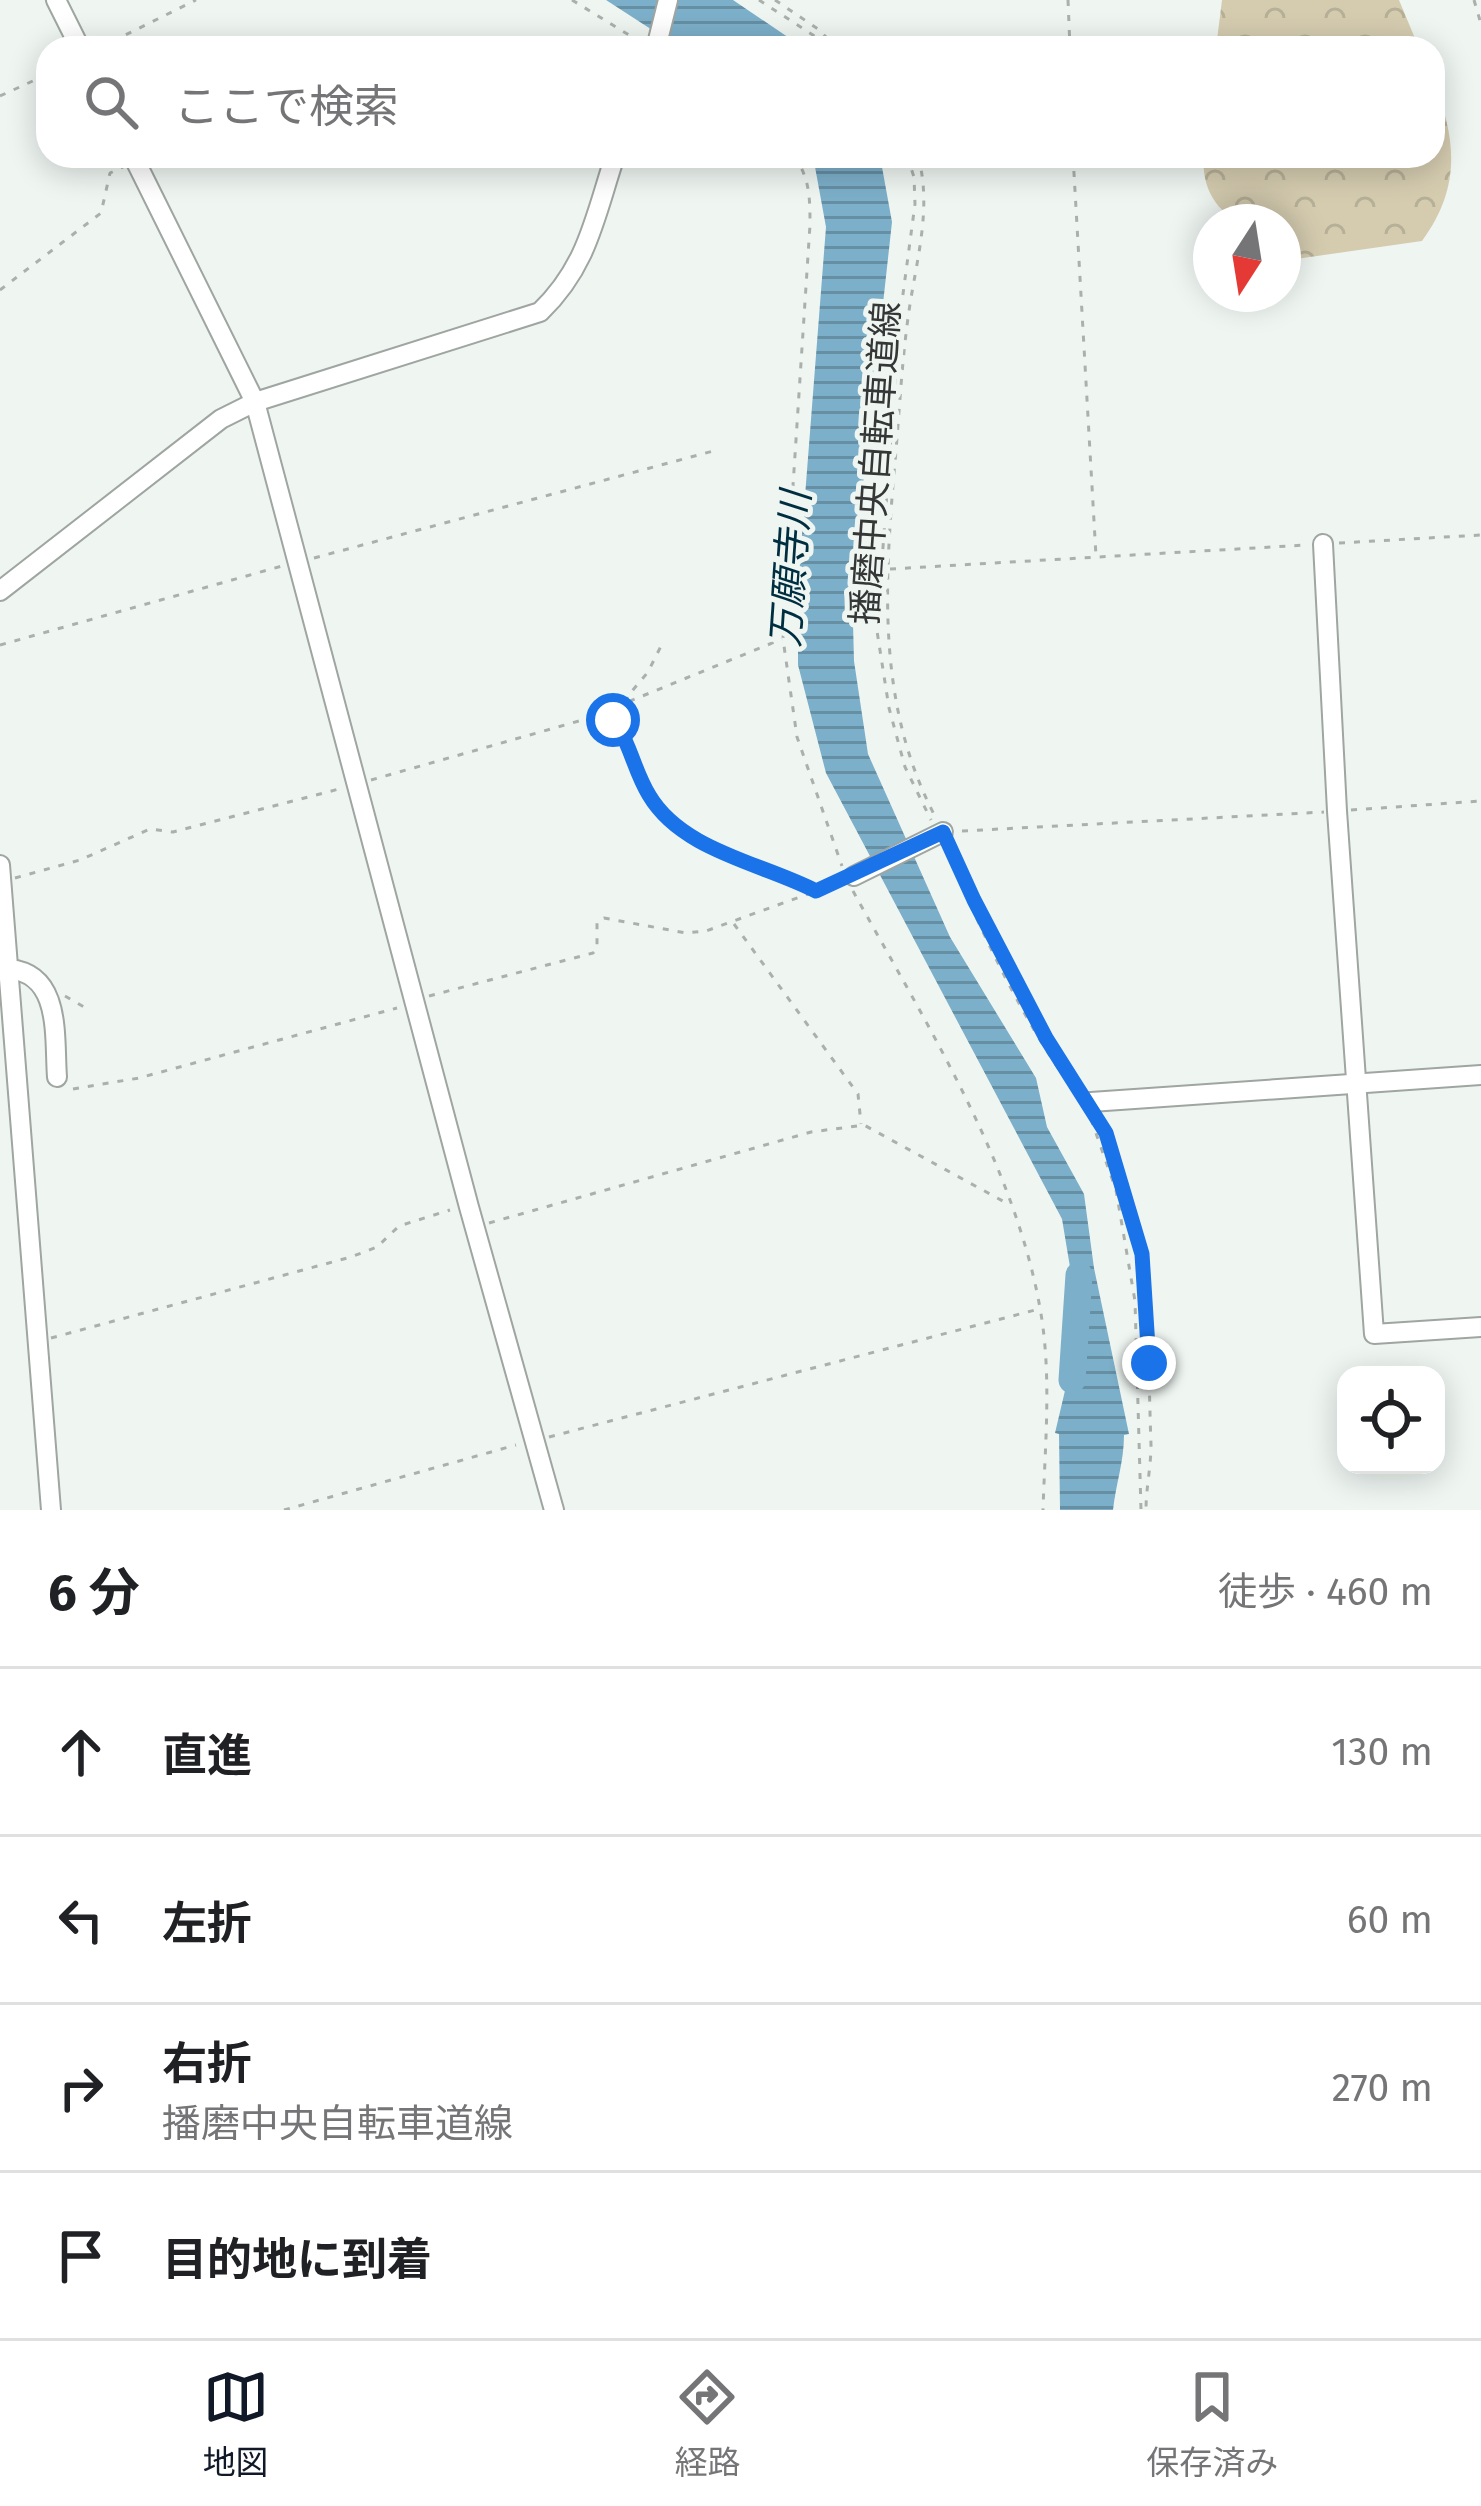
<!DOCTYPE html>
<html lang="ja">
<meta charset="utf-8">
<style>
:root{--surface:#fff;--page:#f6f6f6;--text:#202124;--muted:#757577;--line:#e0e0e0;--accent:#111827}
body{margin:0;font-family:"Fira Sans","Noto Sans JP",sans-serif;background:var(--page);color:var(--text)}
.controls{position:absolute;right:36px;bottom:36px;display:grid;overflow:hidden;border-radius:24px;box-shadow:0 6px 30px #0003}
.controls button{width:108px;height:108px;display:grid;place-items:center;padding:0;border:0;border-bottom:3px solid var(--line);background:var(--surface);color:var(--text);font:60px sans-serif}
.compass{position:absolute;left:1193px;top:204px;width:108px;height:108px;border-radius:50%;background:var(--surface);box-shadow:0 6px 30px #0003;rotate:192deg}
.stop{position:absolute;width:36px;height:36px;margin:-27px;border:9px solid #1a73e8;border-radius:50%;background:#fff}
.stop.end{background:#1a73e8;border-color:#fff;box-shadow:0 3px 12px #0008}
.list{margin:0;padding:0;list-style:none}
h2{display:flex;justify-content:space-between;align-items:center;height:156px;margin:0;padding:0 48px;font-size:51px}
h2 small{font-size:39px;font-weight:400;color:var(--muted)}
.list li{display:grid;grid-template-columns:78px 1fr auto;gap:36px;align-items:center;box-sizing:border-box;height:168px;padding:0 48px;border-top:3px solid var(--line)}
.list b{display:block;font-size:45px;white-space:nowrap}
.list p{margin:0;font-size:39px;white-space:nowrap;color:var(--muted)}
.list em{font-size:39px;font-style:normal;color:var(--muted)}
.icon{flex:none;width:66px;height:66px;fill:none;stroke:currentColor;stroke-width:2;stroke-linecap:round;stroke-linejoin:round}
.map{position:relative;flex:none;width:1481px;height:1510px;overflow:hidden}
.search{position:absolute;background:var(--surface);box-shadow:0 6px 30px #0003;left:36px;right:36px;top:36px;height:132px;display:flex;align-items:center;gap:30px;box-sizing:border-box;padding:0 42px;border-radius:36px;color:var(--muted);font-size:45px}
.sheet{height:828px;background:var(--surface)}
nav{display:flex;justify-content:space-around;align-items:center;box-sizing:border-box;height:168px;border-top:3px solid var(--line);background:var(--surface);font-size:33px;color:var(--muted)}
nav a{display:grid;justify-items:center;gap:6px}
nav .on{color:var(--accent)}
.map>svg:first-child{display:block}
</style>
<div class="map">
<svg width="1481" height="1510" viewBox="0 0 1481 1510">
<defs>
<pattern id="forest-crowns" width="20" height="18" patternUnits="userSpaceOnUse" patternTransform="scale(3)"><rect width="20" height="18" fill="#d5ccb0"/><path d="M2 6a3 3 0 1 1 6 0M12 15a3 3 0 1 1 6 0" fill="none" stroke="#b7b098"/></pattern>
<pattern id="water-rules" width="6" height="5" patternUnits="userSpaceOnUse" patternTransform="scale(3)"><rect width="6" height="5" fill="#7cafc9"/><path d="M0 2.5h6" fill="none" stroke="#668fa4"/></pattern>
</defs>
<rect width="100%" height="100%" fill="#eff6f2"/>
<g fill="url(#forest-crowns)">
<polygon points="1222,0 1399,0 1419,48 1216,48"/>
<path d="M1433,81C1457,139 1461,188 1422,241L1289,260L1283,255V222C1272,222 1252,226 1242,222C1214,212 1201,183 1204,156H1433Z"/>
</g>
<g fill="url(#water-rules)">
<polygon points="606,0 733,0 804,48 680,48"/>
<path d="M813,156H880L892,222L852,585L854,661L868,754L950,937L1036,1078L1047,1127L1084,1194L1094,1268L1129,1434L1124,1435C1124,1462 1116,1483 1113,1510H1060L1059,1434L1055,1433L1080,1327L1062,1219L826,773L798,665V586L826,227Z"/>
</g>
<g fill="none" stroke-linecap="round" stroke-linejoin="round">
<polyline stroke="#7cafc9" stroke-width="27" points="1072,1380 1079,1275"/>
<defs>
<g id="minor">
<polyline points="56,0 80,48"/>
<polyline points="656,48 668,0"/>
<polyline points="133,156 255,402 469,1207 554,1510"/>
<polyline points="1323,544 1337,811 1374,1334 1481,1327"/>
<path d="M0,591L221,419L255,402L540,312C588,266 595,216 615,156"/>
<polyline points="0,865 51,1510"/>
<polyline points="854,876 943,832"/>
<path d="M9,969C62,974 54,1037 57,1077"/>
<polyline points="1091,1102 1481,1075"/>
</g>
</defs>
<use href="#minor" stroke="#9fa5a1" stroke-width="22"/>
<g stroke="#abb0ad" stroke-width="3" stroke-dasharray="6 9" stroke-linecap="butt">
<polyline points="572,0 642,43"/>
<polyline points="759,0 816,37 827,48"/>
<polyline points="775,0 818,29 837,48"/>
<polyline points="1068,0 1070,48"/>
<polyline points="1474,0 1481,24"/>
<polyline points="99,48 196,0"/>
<polyline points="0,96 48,74"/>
<path d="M794,156C810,178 810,199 810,225L783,639L797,737L842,866"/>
<polyline points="907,156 914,177 915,204 899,324 877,631 889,708 905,767 931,820"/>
<path d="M918,156C933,210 915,264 908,318C901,369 899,421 894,473C884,593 878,710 937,820"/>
<polyline points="1073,156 1096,556"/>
<polyline points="0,290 101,213 110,173 123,167"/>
<polyline points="1339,543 1481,535"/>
<polyline points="314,558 717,450"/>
<polyline points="890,569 1306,545"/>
<polyline points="0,645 282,566"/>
<polyline points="628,703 627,697 648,672 664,640"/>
<path d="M605,711C631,741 631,762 648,793C678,849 761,864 814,890"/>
<polyline points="371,780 586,719 782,639"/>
<polyline points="1351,810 1481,801"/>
<polyline points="962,831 1324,812"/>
<polyline points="949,845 1046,1038 1081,1089"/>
<path d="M946,850C983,934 1022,1021 1077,1095"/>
<polyline points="15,878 80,860 150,829 173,832 339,789"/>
<path d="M853,891C924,1020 1014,1162 1040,1308C1052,1374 1045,1444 1043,1510"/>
<polyline points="734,924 858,1094 861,1124"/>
<polyline points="65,996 84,1007"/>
<polyline points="429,996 593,953 597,949 597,922 604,918 686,933 706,931 841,882"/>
<polyline points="73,1089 139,1078 397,1008"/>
<path d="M1098,1118C1151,1221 1147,1333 1151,1445C1151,1467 1146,1488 1146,1510"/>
<polyline points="1091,1119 1116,1190 1135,1301 1141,1510"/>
<polyline points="489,1223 811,1132 864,1125 1010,1205"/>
<polyline points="51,1338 351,1257 377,1247 399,1226 450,1210"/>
<polyline points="549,1437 1039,1309"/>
<polyline points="284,1510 516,1445"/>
</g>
<use href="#minor" stroke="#fff" stroke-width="18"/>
</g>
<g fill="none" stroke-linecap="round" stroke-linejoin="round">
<path stroke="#1a73e8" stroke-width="15" d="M613,720C631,744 634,771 649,795C682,851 762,863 816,891L943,832L974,900L1046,1038L1106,1133L1142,1254L1149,1363"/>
</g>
<g text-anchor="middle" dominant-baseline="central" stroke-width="10" stroke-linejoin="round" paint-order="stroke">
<g font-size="36" fill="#343735" stroke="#eff6f2">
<text transform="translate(876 463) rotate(-86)">播磨中央自転車道線</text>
</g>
<g font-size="39" font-style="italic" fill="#002e41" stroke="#eff6f2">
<text transform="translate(791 569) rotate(-86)">万願寺川</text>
</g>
</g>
</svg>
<div class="controls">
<button><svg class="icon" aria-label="locate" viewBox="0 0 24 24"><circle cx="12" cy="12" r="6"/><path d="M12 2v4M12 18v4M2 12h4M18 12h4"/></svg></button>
</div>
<svg class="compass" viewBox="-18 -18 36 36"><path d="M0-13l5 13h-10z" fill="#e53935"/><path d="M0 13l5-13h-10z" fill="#757577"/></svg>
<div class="stop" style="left:613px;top:720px"></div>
<div class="stop end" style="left:1149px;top:1363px"></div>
<div class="search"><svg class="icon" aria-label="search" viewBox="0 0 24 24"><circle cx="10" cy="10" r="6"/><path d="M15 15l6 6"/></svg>ここで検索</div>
</div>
<section class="sheet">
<h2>6 分<small>徒歩 · 460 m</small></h2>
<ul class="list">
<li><svg class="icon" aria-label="ahead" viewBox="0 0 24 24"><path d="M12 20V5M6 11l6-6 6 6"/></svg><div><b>直進</b></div><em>130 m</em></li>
<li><svg class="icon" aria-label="left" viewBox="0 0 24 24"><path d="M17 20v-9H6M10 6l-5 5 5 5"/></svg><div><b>左折</b></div><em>60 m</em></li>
<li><svg class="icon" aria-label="right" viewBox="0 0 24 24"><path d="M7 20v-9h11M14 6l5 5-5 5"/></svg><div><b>右折</b><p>播磨中央自転車道線</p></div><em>270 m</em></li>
<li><svg class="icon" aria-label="arrive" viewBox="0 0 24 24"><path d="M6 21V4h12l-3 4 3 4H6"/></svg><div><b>目的地に到着</b></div></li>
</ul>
</section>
<nav>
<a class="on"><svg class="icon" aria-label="map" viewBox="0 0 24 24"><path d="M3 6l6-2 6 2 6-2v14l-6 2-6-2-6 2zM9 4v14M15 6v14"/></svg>地図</a>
<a><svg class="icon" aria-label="directions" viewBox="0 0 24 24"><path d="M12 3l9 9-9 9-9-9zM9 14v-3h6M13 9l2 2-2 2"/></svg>経路</a>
<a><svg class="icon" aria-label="saved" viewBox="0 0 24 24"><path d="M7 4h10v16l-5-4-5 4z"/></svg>保存済み</a>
</nav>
